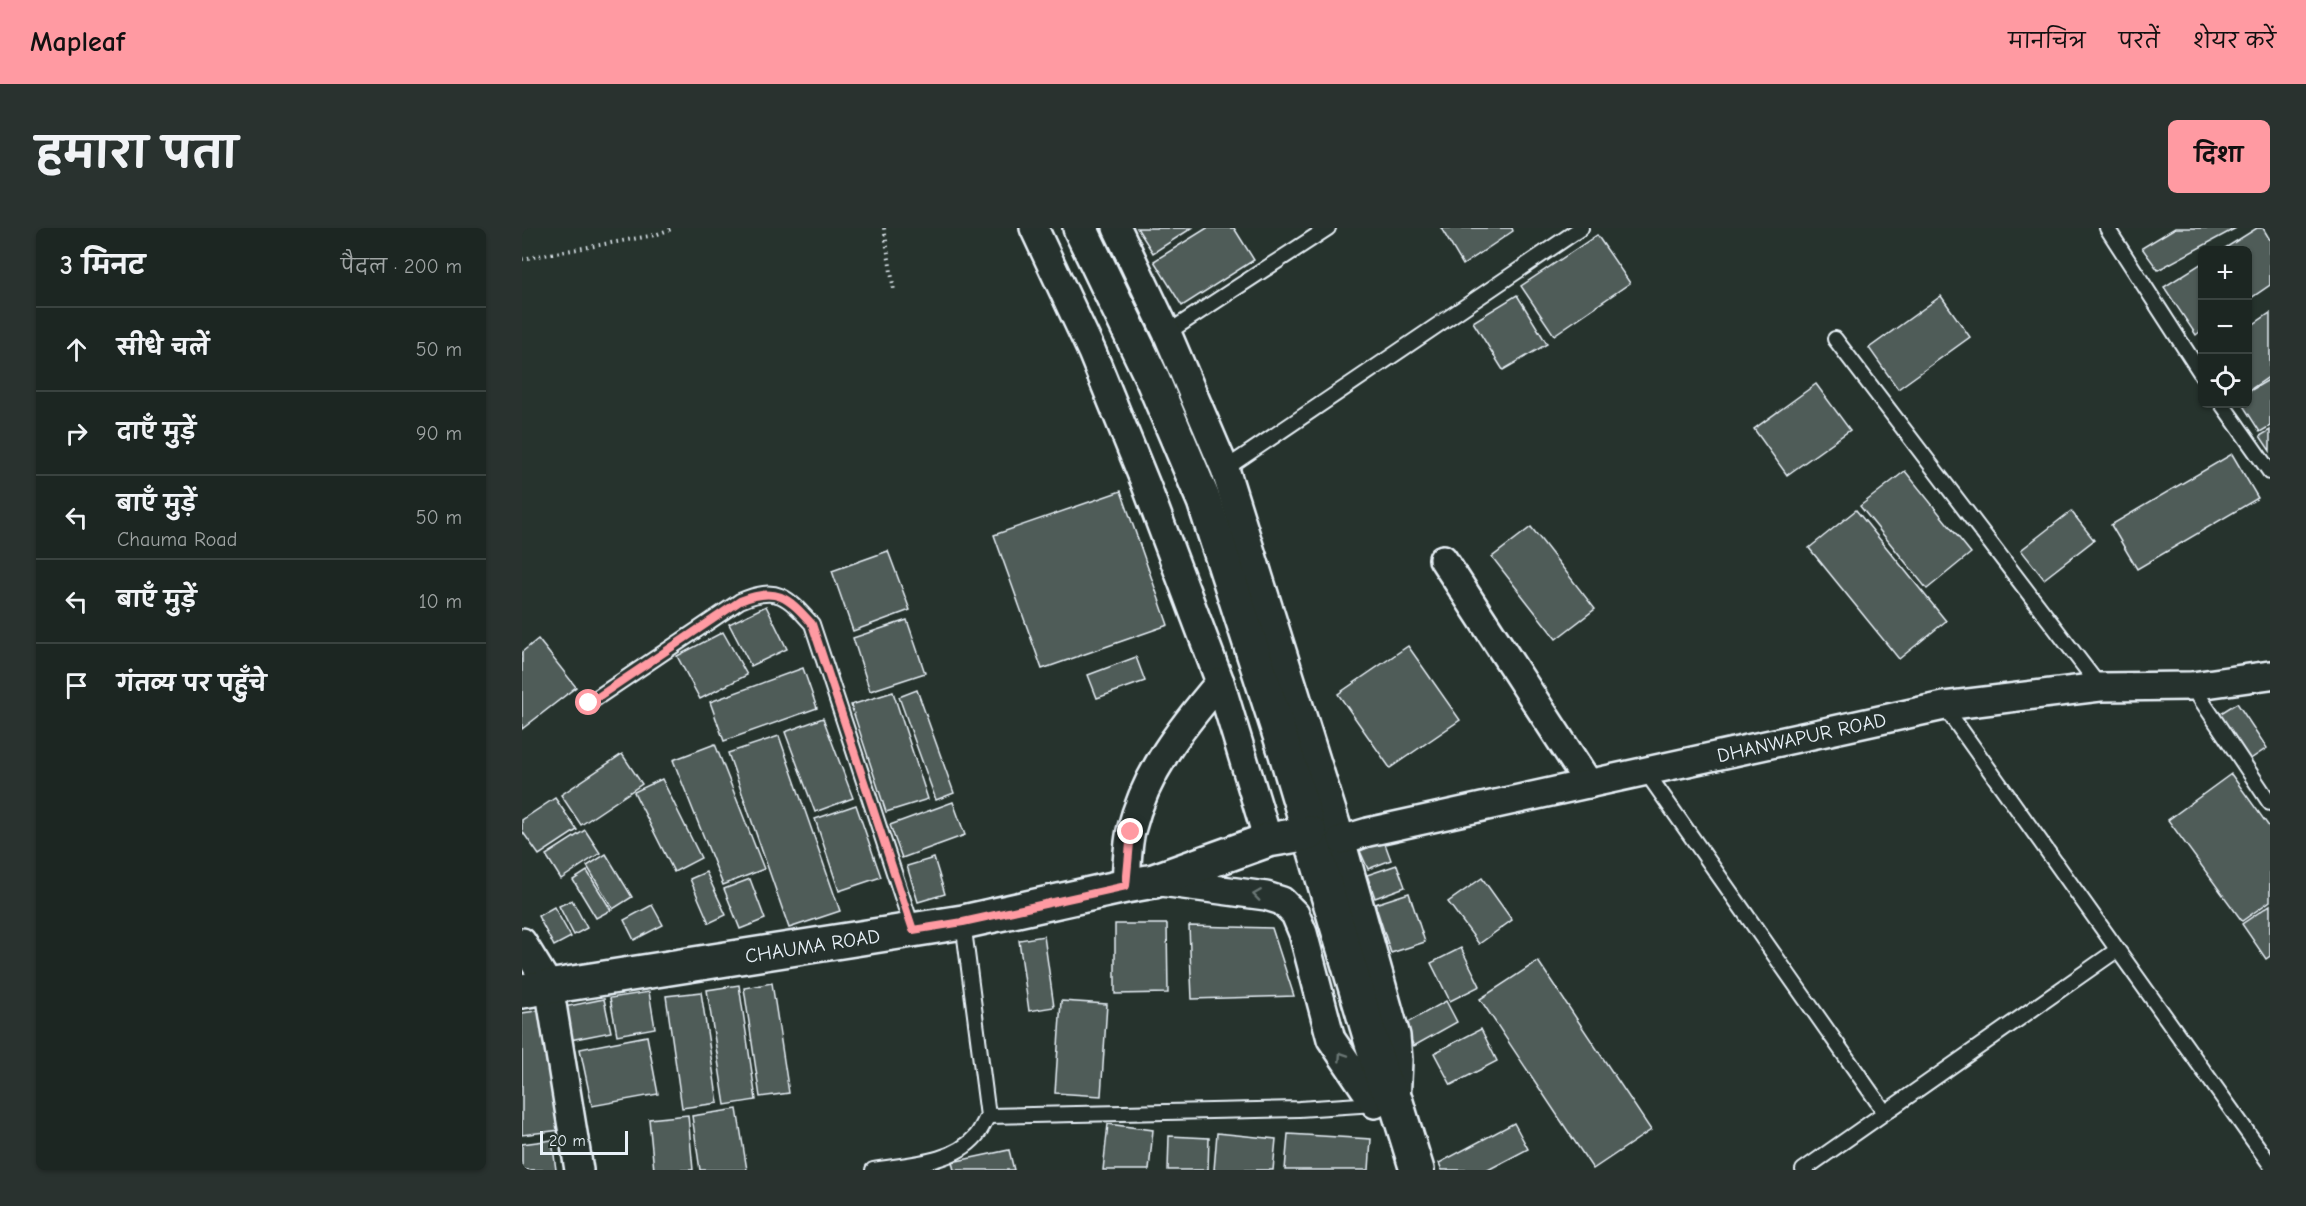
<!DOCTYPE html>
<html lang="hi">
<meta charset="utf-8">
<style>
:root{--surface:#1c2622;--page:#29322f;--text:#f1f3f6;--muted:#a0a5a5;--line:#3a4340;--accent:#ff9aa2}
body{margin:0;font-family:"Comic Neue","Playpen Sans Deva",sans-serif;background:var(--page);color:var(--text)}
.controls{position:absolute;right:18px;top:18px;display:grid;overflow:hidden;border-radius:9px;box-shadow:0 2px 4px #0004}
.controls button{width:54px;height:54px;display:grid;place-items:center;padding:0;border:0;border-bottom:2px solid var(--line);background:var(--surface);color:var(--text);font:30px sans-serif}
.scale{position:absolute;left:18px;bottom:15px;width:88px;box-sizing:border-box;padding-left:6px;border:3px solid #e8f1f8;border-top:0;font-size:16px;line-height:21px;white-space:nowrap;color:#e8f1f8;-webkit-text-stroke:4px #26332d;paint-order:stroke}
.stop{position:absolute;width:18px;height:18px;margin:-14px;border:4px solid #ff9aa2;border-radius:50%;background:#fff}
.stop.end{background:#ff9aa2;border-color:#fff;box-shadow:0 2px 6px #0008}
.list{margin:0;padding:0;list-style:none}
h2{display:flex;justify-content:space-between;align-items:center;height:78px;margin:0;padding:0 24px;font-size:26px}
h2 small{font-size:20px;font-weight:400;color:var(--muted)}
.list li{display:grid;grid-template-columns:39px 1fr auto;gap:18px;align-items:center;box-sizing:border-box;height:84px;padding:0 24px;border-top:2px solid var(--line)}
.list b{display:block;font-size:22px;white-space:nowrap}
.list p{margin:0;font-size:20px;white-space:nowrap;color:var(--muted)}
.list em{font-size:20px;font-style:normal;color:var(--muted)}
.icon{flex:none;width:33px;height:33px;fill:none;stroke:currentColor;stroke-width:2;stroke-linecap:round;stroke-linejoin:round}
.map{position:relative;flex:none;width:1748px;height:942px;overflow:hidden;border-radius:9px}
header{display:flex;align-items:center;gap:36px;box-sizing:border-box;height:84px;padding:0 30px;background:var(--accent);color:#111}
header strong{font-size:28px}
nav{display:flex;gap:33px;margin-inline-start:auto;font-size:21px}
.intro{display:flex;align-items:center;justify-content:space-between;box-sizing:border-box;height:144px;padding:0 36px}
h1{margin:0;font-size:42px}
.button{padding:15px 27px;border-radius:9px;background:var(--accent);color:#111;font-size:21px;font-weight:700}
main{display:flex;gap:36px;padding:0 36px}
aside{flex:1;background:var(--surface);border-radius:9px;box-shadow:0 2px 4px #0004}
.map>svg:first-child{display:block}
</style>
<header>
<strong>Mapleaf</strong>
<nav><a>मानचित्र</a><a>परतें</a><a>शेयर करें</a></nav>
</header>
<div class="intro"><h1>हमारा पता</h1><a class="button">दिशा</a></div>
<main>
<aside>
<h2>3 मिनट<small>पैदल · 200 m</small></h2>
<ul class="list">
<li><svg class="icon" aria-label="ahead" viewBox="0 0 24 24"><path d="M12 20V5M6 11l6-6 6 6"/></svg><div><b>सीधे चलें</b></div><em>50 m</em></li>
<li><svg class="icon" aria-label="right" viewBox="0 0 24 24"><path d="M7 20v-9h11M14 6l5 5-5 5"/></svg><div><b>दाएँ मुड़ें</b></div><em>90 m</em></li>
<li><svg class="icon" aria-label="left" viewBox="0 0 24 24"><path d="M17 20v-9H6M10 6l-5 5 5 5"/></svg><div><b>बाएँ मुड़ें</b><p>Chauma Road</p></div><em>50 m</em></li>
<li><svg class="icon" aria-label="left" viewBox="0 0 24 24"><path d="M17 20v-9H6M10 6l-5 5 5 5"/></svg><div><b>बाएँ मुड़ें</b></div><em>10 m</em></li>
<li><svg class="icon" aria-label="arrive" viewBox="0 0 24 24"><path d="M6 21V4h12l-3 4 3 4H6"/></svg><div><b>गंतव्य पर पहुँचे</b></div></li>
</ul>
</aside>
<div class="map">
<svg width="1748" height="942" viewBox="0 0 1748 942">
<rect width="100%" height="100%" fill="#26332d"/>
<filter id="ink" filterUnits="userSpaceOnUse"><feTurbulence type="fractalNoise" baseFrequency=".0167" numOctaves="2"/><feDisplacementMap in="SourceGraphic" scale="12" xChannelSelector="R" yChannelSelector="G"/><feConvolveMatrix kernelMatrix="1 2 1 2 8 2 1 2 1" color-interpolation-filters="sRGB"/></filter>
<g filter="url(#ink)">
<g fill="#505c59" stroke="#e8f1f8" stroke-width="1.5">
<polygon points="615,0 670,0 631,25"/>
<polygon points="685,0 712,0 732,32 660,78 632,33"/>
<polygon points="919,0 990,0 991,3 941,37"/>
<polygon points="1653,0 1714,0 1636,42 1620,20"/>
<polygon points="1735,0 1741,0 1748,12 1748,57 1726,72 1726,22 1700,22"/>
<polygon points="1075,7 1108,55 1032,107 999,58"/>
<polygon points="1680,35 1680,102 1674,107 1642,59"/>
<polygon points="995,67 1025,116 981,142 951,94"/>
<polygon points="1419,68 1448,109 1376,161 1347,120"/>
<polygon points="1748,85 1748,148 1726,163 1726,100"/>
<polygon points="1748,151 1748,198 1738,204 1720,176 1726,176 1726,164"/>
<polygon points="1294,156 1328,202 1265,247 1232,201"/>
<polygon points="1748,202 1748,223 1738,208"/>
<polygon points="1710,226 1736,270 1615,341 1589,297"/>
<polygon points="1383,243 1449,325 1405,361 1338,278"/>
<polygon points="599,263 646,397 520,441 472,307"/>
<polygon points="1334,282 1424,393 1377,431 1287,320"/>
<polygon points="1549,283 1572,312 1522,351 1499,322"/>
<polygon points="1009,299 1073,381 1034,411 970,329"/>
<polygon points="366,323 388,382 331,403 310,343"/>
<polygon points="244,378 265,421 229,438 207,396"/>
<polygon points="385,392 403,445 348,463 331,410"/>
<polygon points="201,404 225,447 178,471 155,428"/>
<polygon points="16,411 54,459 0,501 0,424"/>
<polygon points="886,418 938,492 868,540 816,466"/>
<polygon points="614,429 623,453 575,470 566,447"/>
<polygon points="281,440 295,480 202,513 188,474"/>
<polygon points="395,462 432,565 414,572 377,469"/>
<polygon points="371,464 406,571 364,584 329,477"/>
<polygon points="1715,475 1745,520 1724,534 1694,488"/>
<polygon points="301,490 331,570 293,584 263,504"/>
<polygon points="257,508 318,683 267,700 206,525"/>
<polygon points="193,516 242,641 201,657 151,532"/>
<polygon points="100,526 120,556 59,597 39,567"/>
<polygon points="1709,546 1748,600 1748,673 1720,693 1646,592"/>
<polygon points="140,551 179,630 152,644 112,564"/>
<polygon points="33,570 55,602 17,627 0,603 0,592"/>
<polygon points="431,574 443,607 380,630 368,597"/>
<polygon points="334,577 359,649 317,663 293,591"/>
<polygon points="63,602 78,625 39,651 24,627"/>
<polygon points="862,613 869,632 846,641 838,623"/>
<polygon points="84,626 110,669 91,681 65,638"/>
<polygon points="412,630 423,666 396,674 385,638"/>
<polygon points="875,637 883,659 853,670 845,647"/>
<polygon points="65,643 89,682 74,690 51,652"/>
<polygon points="184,644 204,687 187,695 168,651"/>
<polygon points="960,650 990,692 957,716 926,674"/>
<polygon points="228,651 243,691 218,701 202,661"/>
<polygon points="887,665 903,714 869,725 853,676"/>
<polygon points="50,672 65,700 52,707 37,678"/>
<polygon points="130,677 141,697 112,712 102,692"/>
<polygon points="1748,677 1748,728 1744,731 1720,696"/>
<polygon points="32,679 49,709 32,718 16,688"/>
<polygon points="593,696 645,696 646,765 593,766"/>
<polygon points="667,698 750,700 772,768 670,771"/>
<polygon points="522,708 532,779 507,783 497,712"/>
<polygon points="939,720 958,758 928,773 909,735"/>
<polygon points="1016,733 1129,902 1071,941 958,771"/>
<polygon points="250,755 267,865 238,869 222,760"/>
<polygon points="217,757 234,872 203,877 185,762"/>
<polygon points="127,764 133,800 95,807 88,770"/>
<polygon points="179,764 196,875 160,880 144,768"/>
<polygon points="82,771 89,804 48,812 42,779"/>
<polygon points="539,773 585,776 579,868 533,865"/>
<polygon points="924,773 935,794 892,818 881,797"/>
<polygon points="22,782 38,902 0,907 0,785"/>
<polygon points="959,801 975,833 929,857 912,825"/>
<polygon points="125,808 136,866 70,878 58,821"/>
<polygon points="215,881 225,942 178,942 170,888"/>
<polygon points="166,887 171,942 132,942 127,891"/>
<polygon points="992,895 1006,921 966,942 920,942 917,935"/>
<polygon points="586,896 631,902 627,942 581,942"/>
<polygon points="695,905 754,911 751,942 692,942"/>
<polygon points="766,906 849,911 847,942 763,942"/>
<polygon points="647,908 687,910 686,942 646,942"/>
<polygon points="30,912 34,942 0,942 0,916"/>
<polygon points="487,922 492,942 432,942 430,934"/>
</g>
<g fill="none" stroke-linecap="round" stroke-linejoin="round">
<defs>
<g id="service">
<polyline points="1585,0 1680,147"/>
<polyline points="645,105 806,0"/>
<polyline points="1313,111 1578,459"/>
<polyline points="1700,176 1748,244"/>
<polyline points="703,241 1059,0"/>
<polyline points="1670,458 1748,575"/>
<path d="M67,475L218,373C255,357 265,368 290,396L391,702"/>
<polyline points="1422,478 1748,936"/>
<polyline points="1124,544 1362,883"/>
<polyline points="466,888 777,881 853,876"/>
<path d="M351,942C385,936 430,936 454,908C459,902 462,894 466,888L441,694"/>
<polyline points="1281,942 1595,722"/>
</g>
<g id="minor">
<polyline points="512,0 570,124 624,257 698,454 746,612"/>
<polyline points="595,0 645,105 703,241 819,612 874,808 876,832 874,874"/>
<polyline points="921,331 1067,556"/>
<path id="s1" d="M819,612L846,604L1422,478L1578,459L1670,458L1748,447"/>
<polyline points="632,653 744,668 760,673 773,686 781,705 809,811 853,876"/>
<path d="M604,658C605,640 605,620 609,603C624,543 659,500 698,454"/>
<polyline points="0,714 27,758 57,942"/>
</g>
<g id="tertiary">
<polyline points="558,0 629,148 682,273 764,526 861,852 874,874 895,942"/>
<path id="s2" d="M0,763L441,694L604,658L632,653L746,612L788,605"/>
</g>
</defs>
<use href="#service" stroke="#e8f1f8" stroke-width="18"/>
<use href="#minor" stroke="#e8f1f8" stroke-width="32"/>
<use href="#tertiary" stroke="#e8f1f8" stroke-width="38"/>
<g stroke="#e8f1f8" stroke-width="4" stroke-dasharray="1.5 4.5" stroke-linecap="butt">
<polyline points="362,0 372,63"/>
<polyline points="0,31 133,7 152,0"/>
</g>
<use href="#service" stroke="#26332d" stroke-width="14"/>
<use href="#minor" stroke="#26332d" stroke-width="27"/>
<use href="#tertiary" stroke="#26332d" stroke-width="33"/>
</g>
<defs><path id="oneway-chevron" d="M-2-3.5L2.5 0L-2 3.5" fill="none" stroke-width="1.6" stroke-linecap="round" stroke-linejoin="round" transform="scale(1.5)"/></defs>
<g stroke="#6a7674">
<use href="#oneway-chevron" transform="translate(735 667) rotate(-172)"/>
<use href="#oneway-chevron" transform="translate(820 828) rotate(-124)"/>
</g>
</g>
<g fill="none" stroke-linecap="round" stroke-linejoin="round" filter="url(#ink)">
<path stroke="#ff9aa2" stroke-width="8" d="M67,475L218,373C254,358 266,369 290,396L391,702L441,694L604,658L609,604"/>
</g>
<g text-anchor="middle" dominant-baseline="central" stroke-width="6" stroke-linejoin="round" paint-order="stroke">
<g font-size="20" fill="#e8f1f8" stroke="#26332d">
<text stroke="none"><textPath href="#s1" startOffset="472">DHANWAPUR ROAD</textPath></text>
<text stroke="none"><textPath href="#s2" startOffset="294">CHAUMA ROAD</textPath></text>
</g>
</g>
</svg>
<div class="controls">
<button>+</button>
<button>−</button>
<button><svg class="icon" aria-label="locate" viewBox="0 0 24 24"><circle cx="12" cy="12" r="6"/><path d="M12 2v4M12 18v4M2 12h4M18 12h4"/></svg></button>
</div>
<div class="scale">20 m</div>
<div class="stop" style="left:67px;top:475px"></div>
<div class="stop end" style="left:609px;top:604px"></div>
</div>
</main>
